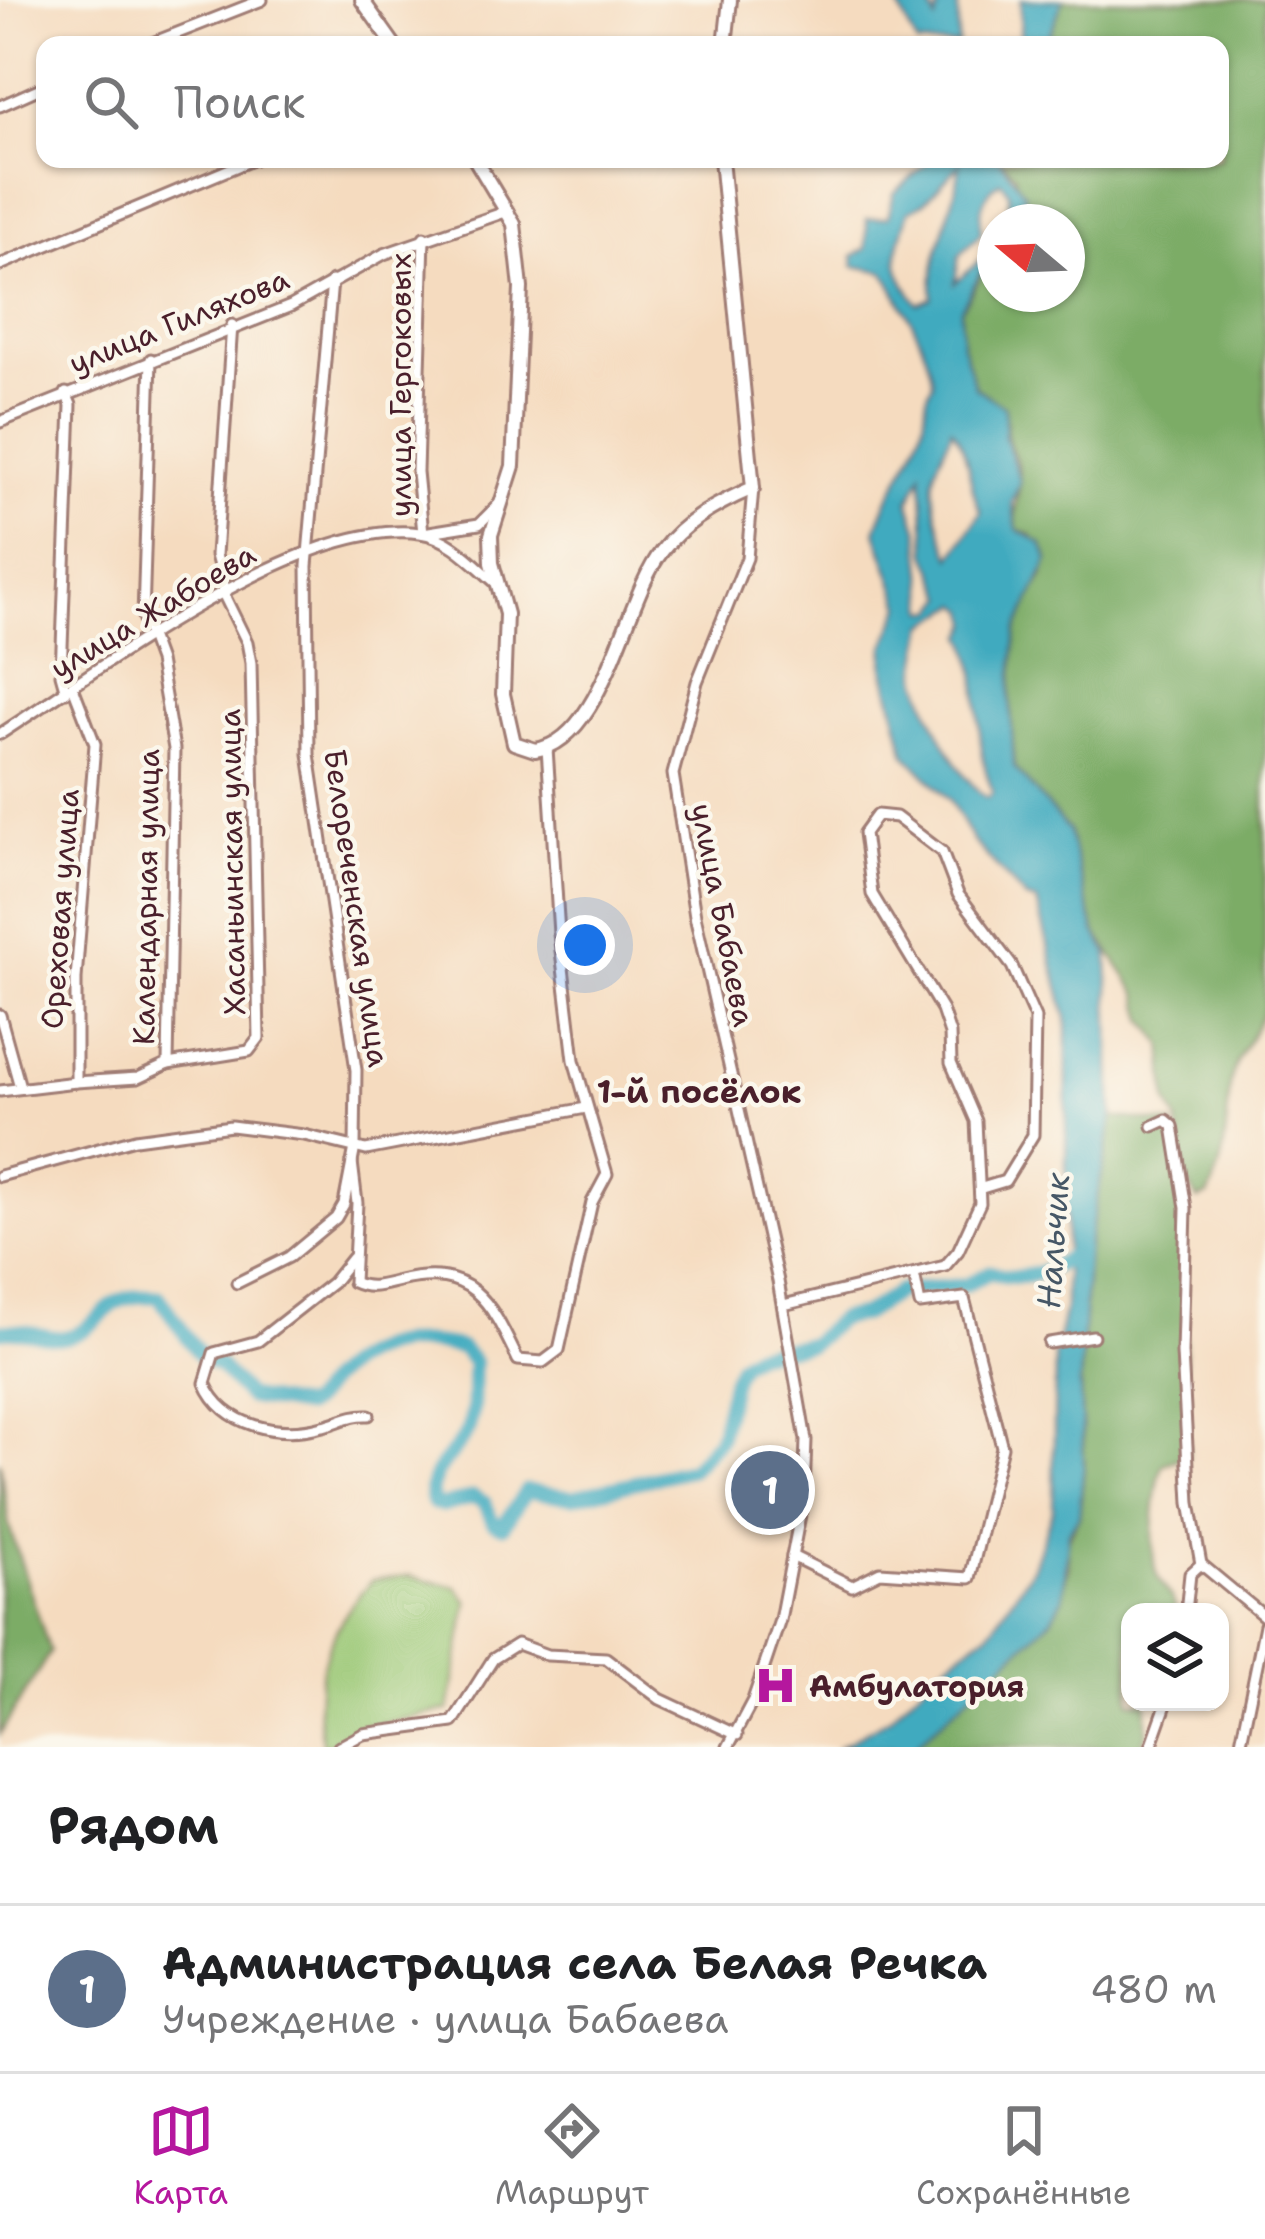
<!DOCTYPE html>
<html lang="ru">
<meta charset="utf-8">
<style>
:root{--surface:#fff;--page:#f6f6f6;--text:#202124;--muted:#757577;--line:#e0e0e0;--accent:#b5179e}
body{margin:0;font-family:"Shantell Sans",sans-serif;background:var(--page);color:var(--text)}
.controls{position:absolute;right:36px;bottom:36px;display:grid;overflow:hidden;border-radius:24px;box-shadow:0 3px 9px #0004}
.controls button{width:108px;height:108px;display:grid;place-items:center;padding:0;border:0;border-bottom:3px solid var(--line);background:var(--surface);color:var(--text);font:60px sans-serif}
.compass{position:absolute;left:977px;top:204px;width:108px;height:108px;border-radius:50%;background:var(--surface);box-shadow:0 3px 9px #0004;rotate:289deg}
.you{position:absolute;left:585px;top:945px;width:42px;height:42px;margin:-30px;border:9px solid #fff;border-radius:50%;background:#1a73e8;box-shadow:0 0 0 18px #1a73e833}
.badge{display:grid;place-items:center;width:78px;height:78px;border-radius:50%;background:var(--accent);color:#fff;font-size:39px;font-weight:700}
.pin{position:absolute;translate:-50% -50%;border:6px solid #fff;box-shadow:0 3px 12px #0006}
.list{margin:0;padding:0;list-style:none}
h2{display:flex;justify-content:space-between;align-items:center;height:156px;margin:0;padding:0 48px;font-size:51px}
h2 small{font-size:39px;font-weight:400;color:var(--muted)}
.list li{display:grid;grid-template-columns:78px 1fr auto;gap:36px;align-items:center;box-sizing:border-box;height:168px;padding:0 48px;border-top:3px solid var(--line)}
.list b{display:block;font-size:45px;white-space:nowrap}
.list p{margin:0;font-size:39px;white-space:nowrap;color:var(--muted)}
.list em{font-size:39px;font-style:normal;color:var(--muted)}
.icon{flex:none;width:66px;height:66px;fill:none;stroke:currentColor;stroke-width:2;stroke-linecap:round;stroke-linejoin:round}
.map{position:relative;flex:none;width:1265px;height:1747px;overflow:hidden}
.search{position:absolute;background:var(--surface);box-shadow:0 3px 9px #0004;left:36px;right:36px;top:36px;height:132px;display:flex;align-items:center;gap:30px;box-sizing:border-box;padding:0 42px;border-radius:24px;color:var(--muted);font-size:45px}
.sheet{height:324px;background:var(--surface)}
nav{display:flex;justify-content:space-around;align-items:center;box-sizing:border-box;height:168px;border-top:3px solid var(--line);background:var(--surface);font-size:33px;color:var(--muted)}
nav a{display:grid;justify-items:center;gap:6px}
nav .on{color:var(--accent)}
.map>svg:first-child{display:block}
</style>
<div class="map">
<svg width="1265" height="1747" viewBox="0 0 1265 1747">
<rect width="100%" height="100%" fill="#fbf7ec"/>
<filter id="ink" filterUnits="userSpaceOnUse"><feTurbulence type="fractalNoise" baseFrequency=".00833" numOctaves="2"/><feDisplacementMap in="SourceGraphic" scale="24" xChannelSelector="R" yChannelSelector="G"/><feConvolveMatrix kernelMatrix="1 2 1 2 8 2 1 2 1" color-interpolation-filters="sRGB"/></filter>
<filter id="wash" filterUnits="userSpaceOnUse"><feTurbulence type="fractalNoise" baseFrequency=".004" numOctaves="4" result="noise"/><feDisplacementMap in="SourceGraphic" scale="48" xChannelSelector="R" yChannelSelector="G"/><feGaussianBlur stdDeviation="2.7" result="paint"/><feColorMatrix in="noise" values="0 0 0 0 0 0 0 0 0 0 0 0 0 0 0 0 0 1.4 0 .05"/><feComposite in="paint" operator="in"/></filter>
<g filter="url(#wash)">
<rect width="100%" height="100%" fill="#f5dbbf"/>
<path fill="#9ac775" stroke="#727350" stroke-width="3" d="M408,1576L457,1587L468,1602L449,1710L359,1728L323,1747C309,1680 327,1629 372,1580Z"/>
<g fill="#7bac66" stroke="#626648" stroke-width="3">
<path d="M1063,0H1265V1007C1256,1033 1233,1059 1230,1086C1226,1125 1227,1159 1208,1196L1198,1200L1187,1182L1177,1120L1167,1100L1163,1044L1145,1020L1138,994L1095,931L1068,830L1014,767L1010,694L1017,630L1024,606L1044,576L1031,535L1017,529C1012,504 1022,491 1019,470C1015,451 1004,442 1007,422L975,388L962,345L961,309L995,254V294H1067V222H1015L1022,211L1015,174L999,159H1220V45H1045Z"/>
<path d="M1113,1117L1172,1124L1181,1187L1188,1456L1164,1464C1154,1481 1151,1549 1155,1569C1159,1587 1174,1593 1176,1612H1130V1702H1147V1734L1141,1747H913L1052,1619L1069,1568L1067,1543L1079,1516L1084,1465L1080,1385L1088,1244Z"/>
<polygon points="0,1461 9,1526 50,1652 0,1734"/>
</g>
<g fill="#40aabf" stroke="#456475" stroke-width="3" fill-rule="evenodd">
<polygon points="896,0 927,0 936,20 940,0 958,0 958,45 917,45"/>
<polygon points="1021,0 1063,0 1045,45 1020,45"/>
<path d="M932,159H999L1025,194L1015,222H1008L1009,193L1001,181C982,194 979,211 981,233L959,256L955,283L995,247L961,309L962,345L975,387L1005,407V438L1020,481L1012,503L1017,529L1042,544L1049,560L1017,630L1010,694L1014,767L1068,830L1095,931L1108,953L1113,1117L1088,1244L1080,1385L1084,1465L1079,1516L1069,1532L1063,1598L1052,1619L913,1747H839L889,1718L942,1666L990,1631L1033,1567L1053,1509L1055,1355L1065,1307L1067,1019L1037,902L1026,899L973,841L950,800L906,755L884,667L885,646L902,606L876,532C886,493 914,461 924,421C927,406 924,397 933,383C927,341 904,309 885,272L854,266L853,256L866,249L867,219L888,217L894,193ZM960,164C955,212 931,247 932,298L918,304C890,263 895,257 909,211L924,203ZM951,428C973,454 966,482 981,512L952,557C942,536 929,495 935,472C938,456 949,445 951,428ZM922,474L927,553L946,597L936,610L927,611L919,531L909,501ZM960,604L968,610L971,623L965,636C986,686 971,741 993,792L988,798C963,786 920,703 919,673C918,657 923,640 926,625Z"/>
</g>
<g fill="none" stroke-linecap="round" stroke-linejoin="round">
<path stroke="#40aabf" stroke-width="15" d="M0,1331C24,1327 52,1341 66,1337C107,1327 102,1289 159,1297L201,1357L219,1366L248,1397L305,1407C318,1399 320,1390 330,1380C369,1343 410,1336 461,1348L474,1362C472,1383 476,1409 468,1429C457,1456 424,1469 433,1503L443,1506L474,1497L485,1503L493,1522L503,1526L526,1491L573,1497L691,1469L719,1439L733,1379L740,1364L756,1353L811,1344L839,1319L863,1315L900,1291L966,1285L990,1272C1023,1284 1052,1272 1077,1250"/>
</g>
</g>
<g filter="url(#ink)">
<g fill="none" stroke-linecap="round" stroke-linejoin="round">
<defs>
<g id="street">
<polyline points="147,45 262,0"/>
<polyline points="0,106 45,86"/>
<polyline points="0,265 254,159"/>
<polyline points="66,393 71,405 61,674 66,692"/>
<polyline points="0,422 291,306 384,254 508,211"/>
<polyline points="423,533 417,472 424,237"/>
<polyline points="423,533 479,524 499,504"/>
<polyline points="225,589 216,555 232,325"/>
<path d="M0,734C100,670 300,517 420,533C450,537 474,564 496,583"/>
<polyline points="0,1015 20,1087"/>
<polyline points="168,1064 249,1051 259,1038 251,663 247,642 222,591"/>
<polyline points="76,1082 138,1078 168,1064 174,749 159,661 143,617 151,359"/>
<polyline points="0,1091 76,1082 76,979 95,744 73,687"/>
<polyline points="1153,1126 1166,1120 1173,1126 1186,1208 1182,1353 1190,1503 1201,1564"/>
<path d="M352,1162L357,1203L353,1282C370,1290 381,1285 399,1281C474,1263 491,1304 518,1360L543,1362L559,1350L592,1202L607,1174L574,1060L559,934L547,748"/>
<polyline points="0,1176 135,1139 231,1126 304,1135 366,1150 586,1108"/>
<path d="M352,1258L332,1283L258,1341L214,1353L205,1383C224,1427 279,1438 323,1426C340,1422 351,1414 369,1415"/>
<polyline points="237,1283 289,1257 336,1218 344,1204 355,1147 356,1070 309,754 307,566 332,281"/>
<polyline points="783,1305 945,1266 958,1251 980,1203 976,1121 951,1063 950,1034 942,1010 872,894 864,833 877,815 896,817 942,852 958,894 1012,966 1035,1018 1033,1135 1005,1181 982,1188"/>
<polyline points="1049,1343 1093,1336"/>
<polyline points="792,1556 852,1586 880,1572 970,1578 1002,1447 964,1298 920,1304 914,1274"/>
<polyline points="1201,1564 1265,1617"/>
<polyline points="1186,1612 1190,1574 1201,1564"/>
<polyline points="339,1747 363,1734 453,1722 493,1659 517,1644 547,1655 606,1658 660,1699 737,1735"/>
<polyline points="728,1747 753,1700 780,1620 804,1494 806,1440 778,1281 695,916 673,774 697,682 747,558 753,488"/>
<polyline points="1151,1747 1167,1702"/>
<polyline points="1240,1747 1265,1625"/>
</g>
<g id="secondary">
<polyline points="362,0 394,45"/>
<polyline points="725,45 730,0"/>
<path d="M475,159L514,224L521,288L513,466L491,535L492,563L506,614L503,694L514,743L535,750C604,741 624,599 662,551C684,521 720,502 753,488L721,159"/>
</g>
</defs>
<use href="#street" stroke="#a07d75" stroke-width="15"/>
<use href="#secondary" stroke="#a07d75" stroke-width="18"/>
<use href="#street" stroke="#fff" stroke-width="9"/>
<use href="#secondary" stroke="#fff" stroke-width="12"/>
</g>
</g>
<defs>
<symbol id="hospital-bare" viewBox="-9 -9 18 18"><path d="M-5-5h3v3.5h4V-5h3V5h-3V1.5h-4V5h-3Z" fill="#b5179e" stroke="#fbf7ec" stroke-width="2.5" paint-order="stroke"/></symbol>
</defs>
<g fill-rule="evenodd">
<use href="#hospital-bare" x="746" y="1656" width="59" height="59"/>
</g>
<g text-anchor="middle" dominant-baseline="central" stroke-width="9" stroke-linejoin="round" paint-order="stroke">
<g font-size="30" fill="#4a1f2b" stroke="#fbf7ec">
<text transform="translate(179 321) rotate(-22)">улица Гиляхова</text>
<text transform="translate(400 385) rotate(-90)">улица Гергоковых</text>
<text transform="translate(153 611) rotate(-31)">улица Жабоева</text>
<text transform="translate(232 862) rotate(-91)">Хасаньинская улица</text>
<text transform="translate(146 897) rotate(-89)">Календарная улица</text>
<text transform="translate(357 908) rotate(82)">Белореченская улица</text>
<text transform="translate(60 909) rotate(-86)">Ореховая улица</text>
<text transform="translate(723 915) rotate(79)">улица Бабаева</text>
</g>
<g font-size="30" font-weight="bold" fill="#4a1f2b" stroke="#fbf7ec" text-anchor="start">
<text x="809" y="1686">Амбулатория</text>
</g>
<g font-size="33" font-weight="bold" fill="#4a1f2b" stroke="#fbf7ec">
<text x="699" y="1091">1-й посёлок</text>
</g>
<g font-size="33" font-style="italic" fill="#465766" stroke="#fbf7ec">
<text transform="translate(1053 1241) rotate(-86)">Нальчик</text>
</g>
</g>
</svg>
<div class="controls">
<button><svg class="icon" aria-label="layers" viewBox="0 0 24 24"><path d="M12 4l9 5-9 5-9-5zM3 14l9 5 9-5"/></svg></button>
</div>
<svg class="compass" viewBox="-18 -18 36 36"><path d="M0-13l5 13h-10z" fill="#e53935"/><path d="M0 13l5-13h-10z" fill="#757577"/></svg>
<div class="you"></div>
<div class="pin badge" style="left:770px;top:1490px;background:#5c6f8a">1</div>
<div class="search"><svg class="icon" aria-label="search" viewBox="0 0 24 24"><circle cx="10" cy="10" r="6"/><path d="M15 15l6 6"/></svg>Поиск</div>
</div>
<section class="sheet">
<h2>Рядом<small></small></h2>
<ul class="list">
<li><span class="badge" style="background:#5c6f8a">1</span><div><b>Администрация села Белая Речка</b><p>Учреждение · улица Бабаева</p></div><em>480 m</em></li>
</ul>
</section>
<nav>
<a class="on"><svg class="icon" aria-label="map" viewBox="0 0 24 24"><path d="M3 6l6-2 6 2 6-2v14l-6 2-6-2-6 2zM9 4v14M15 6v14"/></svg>Карта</a>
<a><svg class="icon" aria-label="directions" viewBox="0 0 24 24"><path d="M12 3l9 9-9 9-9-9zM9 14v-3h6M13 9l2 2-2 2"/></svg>Маршрут</a>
<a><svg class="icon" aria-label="saved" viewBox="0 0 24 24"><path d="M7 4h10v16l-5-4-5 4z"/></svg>Сохранённые</a>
</nav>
